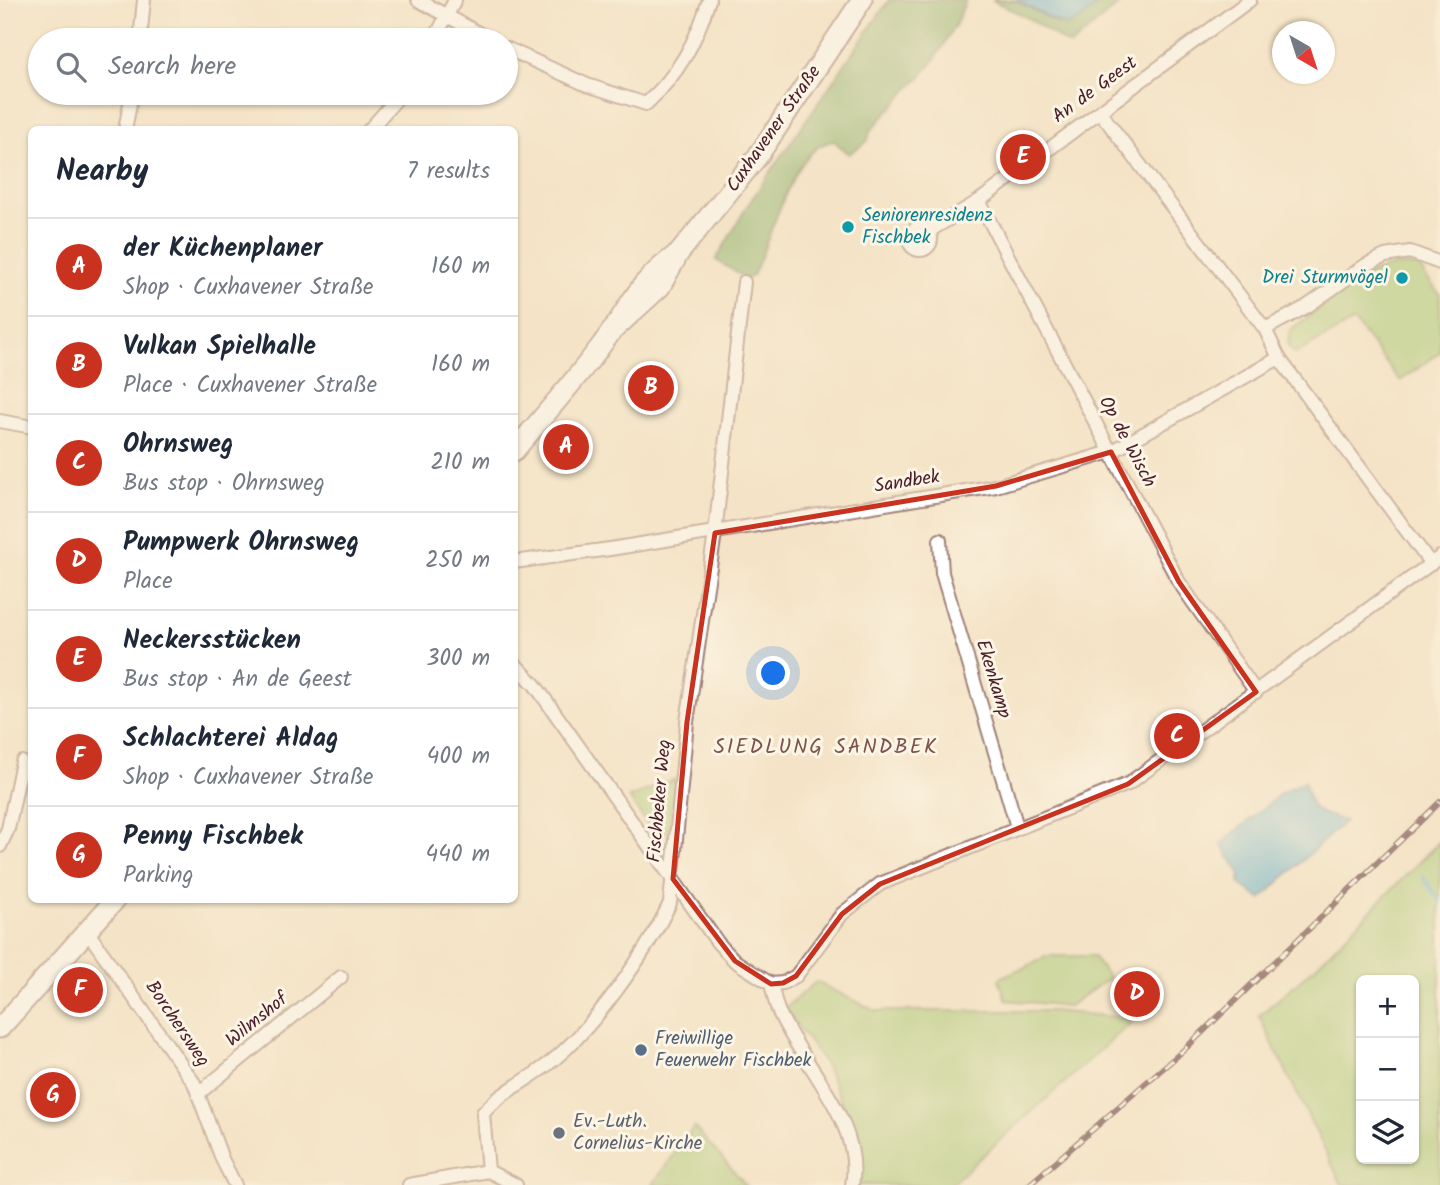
<!DOCTYPE html>
<meta charset="utf-8">
<style>
:root{--surface:#fff;--page:#f6f6f7;--text:#1f2937;--muted:#747a83;--line:#e0e1e3;--accent:#c8321e}
body{margin:0;font-family:Kalam,sans-serif;background:var(--page);color:var(--text)}
.controls{position:absolute;right:21px;bottom:21px;display:grid;overflow:hidden;border-radius:10px;box-shadow:0 2px 5px #0004}
.controls button{width:63px;height:63px;display:grid;place-items:center;padding:0;border:0;border-bottom:2px solid var(--line);background:var(--surface);color:var(--text);font:35px sans-serif}
.compass{position:absolute;left:1272px;top:21px;width:63px;height:63px;border-radius:50%;background:var(--surface);box-shadow:0 2px 5px #0004;rotate:141deg}
.you{position:absolute;left:774px;top:674px;width:24px;height:24px;margin:-18px;border:5px solid #fff;border-radius:50%;background:#1a73e8;box-shadow:0 0 0 10px #1a73e833}
.badge{display:grid;place-items:center;width:46px;height:46px;border-radius:50%;background:var(--accent);color:#fff;font-size:23px;font-weight:700}
.pin{position:absolute;translate:-50% -50%;border:4px solid #fff;box-shadow:0 2px 7px #0006}
.list{margin:0;padding:0;list-style:none}
h2{display:flex;justify-content:space-between;align-items:center;height:91px;margin:0;padding:0 28px;font-size:30px}
h2 small{font-size:23px;font-weight:400;color:var(--muted)}
.list li{display:grid;grid-template-columns:46px 1fr auto;gap:21px;align-items:center;box-sizing:border-box;height:98px;padding:0 28px;border-top:2px solid var(--line)}
.list b{display:block;font-size:26px;white-space:nowrap}
.list p{margin:0;font-size:23px;white-space:nowrap;color:var(--muted)}
.list em{font-size:23px;font-style:normal;color:var(--muted)}
.icon{flex:none;width:38px;height:38px;fill:none;stroke:currentColor;stroke-width:2;stroke-linecap:round;stroke-linejoin:round}
.map{position:relative;flex:none;width:1440px;height:1185px;overflow:hidden}
.search{position:absolute;background:var(--surface);box-shadow:0 2px 5px #0004;left:28px;top:28px;width:490px;height:77px;display:flex;align-items:center;gap:18px;box-sizing:border-box;padding:0 24px;border-radius:38px;color:var(--muted);font-size:26px}
.panel{position:absolute;background:var(--surface);box-shadow:0 2px 5px #0004;left:28px;top:126px;width:490px;height:777px;border-radius:10px}
.map>svg:first-child{display:block}
</style>
<div class="map">
<svg width="1440" height="1185" viewBox="0 0 1440 1185">
<rect width="100%" height="100%" fill="#fcf5e5"/>
<filter id="ink" filterUnits="userSpaceOnUse"><feTurbulence type="fractalNoise" baseFrequency=".0143" numOctaves="2"/><feDisplacementMap in="SourceGraphic" scale="14" xChannelSelector="R" yChannelSelector="G"/><feConvolveMatrix kernelMatrix="1 2 1 2 8 2 1 2 1" color-interpolation-filters="sRGB"/></filter>
<filter id="wash" filterUnits="userSpaceOnUse"><feTurbulence type="fractalNoise" baseFrequency=".00686" numOctaves="4" result="noise"/><feDisplacementMap in="SourceGraphic" scale="28" xChannelSelector="R" yChannelSelector="G"/><feGaussianBlur stdDeviation="1.57" result="paint"/><feColorMatrix in="noise" values="0 0 0 0 0 0 0 0 0 0 0 0 0 0 0 0 0 1.4 0 .05"/><feComposite in="paint" operator="in"/></filter>
<g filter="url(#wash)">
<rect width="100%" height="100%" fill="#f4e3c6"/>
<g fill="#a3c973" stroke="#76744f" stroke-width="2" fill-rule="evenodd">
<polygon points="1394,265 1418,266 1440,295 1440,352 1400,381 1354,321 1295,354 1288,346 1290,330 1366,275"/>
<polygon points="675,779 668,832 657,838 629,798"/>
<path d="M1440,841V1185H1342L1259,1016L1316,966ZM1361,980H1414V1159H1361Z"/>
<path d="M1045,956H1093L1109,978L1069,1006L1006,1000L999,979C1015,969 1031,968 1045,956Z"/>
<polygon points="816,982 876,1011 1053,1011 1135,1019 950,1185 854,1185 861,1145 826,1066 785,1008"/>
<polygon points="694,1127 746,1185 652,1185"/>
</g>
<g fill="#82ad65" stroke="#666648" stroke-width="2">
<path d="M889,0H966L955,26L931,65L870,131L868,141L849,154L834,141C791,145 771,242 753,275L747,279L716,260L747,206Z"/>
<polygon points="992,0 1015,0 1059,24 1080,20 1102,0 1124,0 1070,46 1028,18"/>
</g>
<g fill="#54acd1" stroke="#4f667e" stroke-width="2">
<polygon points="1015,0 1102,0 1080,20 1066,26"/>
<path d="M1304,781C1313,815 1312,810 1345,821L1261,899L1239,883L1241,874L1221,844L1280,794Z"/>
</g>
<g fill="none" stroke-linecap="round" stroke-linejoin="round">
<polyline stroke="#54acd1" stroke-width="3.5" points="1423,877 1440,901"/>
</g>
</g>
<g filter="url(#ink)">
<g fill="none" stroke-linecap="round" stroke-linejoin="round">
<defs>
<g id="minor">
<polyline points="418,0 491,40"/>
<polyline points="140,40 144,0"/>
<polyline points="434,40 455,0"/>
<path d="M506,48L587,85L646,104C679,74 696,42 709,0"/>
<polyline points="1100,112 1265,329 1279,358 1431,564"/>
<polyline points="125,130 132,93"/>
<polyline points="369,130 402,93"/>
<polyline points="979,201 1179,582 1256,692"/>
<circle cx="920" cy="239" r="11"/>
<polyline points="929,231 979,201 1250,0"/>
<polyline points="1265,329 1306,307 1366,265 1385,256 1410,252 1440,263"/>
<polyline points="0,421 32,427"/>
<polyline points="940,540 942,573 1017,827"/>
<polyline points="514,562 610,549 996,486 1111,452 1279,358"/>
<path d="M514,663L535,685L718,943L735,961L771,984C773,992 775,1002 778,1010C801,1064 864,1122 852,1185"/>
<polyline points="0,846 8,829 22,762"/>
<polyline points="87,931 194,1083 222,1159 235,1185"/>
<polyline points="771,984 783,983 796,976 842,914 880,884 1128,784 1440,557"/>
<polyline points="198,1094 341,977"/>
<path d="M488,1171L483,1113C501,1092 525,1082 547,1065C592,1031 646,954 670,903L687,722L715,533L744,282"/>
<polyline points="488,1171 516,1185"/>
<polyline points="409,1185 488,1171"/>
</g>
<g id="primary">
<polyline points="611,332 660,287 679,253 758,156 862,0"/>
<path d="M514,451C546,413 583,372 611,332C635,298 637,285 673,257"/>
<polyline points="0,1028 115,900"/>
</g>
</defs>
<use href="#minor" stroke="#9f8178" stroke-width="16"/>
<use href="#primary" stroke="#9f8178" stroke-width="23"/>
<use href="#minor" stroke="#fff" stroke-width="12"/>
<use href="#primary" stroke="#fff" stroke-width="19"/>
<defs>
<polyline id="rail" points="1029,1185 1186,1048 1440,802"/>
</defs>
<use href="#rail" stroke="#4a1f2b" stroke-width="6"/>
<use href="#rail" stroke="#fcf5e5" stroke-width="3.5" stroke-dasharray="10" stroke-linecap="butt"/>
</g>
</g>
<path d="M0 0H1440V1185H0ZM1111,452L1179,582L1256,692L1128,784L880,884L842,914L796,976L783,983L771,984L735,961L673,879L687,722L715,533L996,486Z" fill="#f4e3c6" fill-opacity=".55" fill-rule="evenodd"/>
<path fill="none" stroke="#c8321e" stroke-width="5" stroke-linejoin="round" d="M1111,452L1179,582L1256,692L1128,784L880,884L842,914L796,976L783,983L771,984L735,961L673,879L687,722L715,533L996,486Z"/>
<g fill="#0f9aa8" stroke="#fcf5e5" stroke-width="2.5">
<circle cx="848" cy="227" r="7"/>
<circle cx="1402" cy="278" r="7"/>
</g>
<circle fill="#5c6f8a" stroke="#fcf5e5" stroke-width="2.5" cx="641" cy="1050" r="7"/>
<circle fill="#6b7280" stroke="#fcf5e5" stroke-width="2.5" cx="559" cy="1133" r="7"/>
<g text-anchor="middle" dominant-baseline="central" stroke-width="6" stroke-linejoin="round" paint-order="stroke">
<g font-size="19" fill="#4a1f2b" stroke="#fcf5e5">
<text transform="translate(1095 90) rotate(-36)">An de Geest</text>
<text transform="translate(774 129) rotate(-55)">Cuxhavener Straße</text>
<text transform="translate(1127 442) rotate(62)">Op de Wisch</text>
<text transform="translate(907 482) rotate(-9)">Sandbek</text>
<text transform="translate(993 679) rotate(73)">Ekenkamp</text>
<text transform="translate(660 801) rotate(-85)">Fischbeker Weg</text>
<text transform="translate(257 1020) rotate(-39)">Wilmshof</text>
<text transform="translate(177 1024) rotate(56)">Borchersweg</text>
</g>
<g font-size="19" fill="#0d838f" stroke="#fcf5e5" text-anchor="start">
<text x="862" y="216">Seniorenresidenz<tspan x="862" dy="22">Fischbek</tspan></text>
<text x="1388" y="278" text-anchor="end">Drei Sturmvögel</text>
</g>
<g font-size="19" fill="#4e5e75" stroke="#fcf5e5" text-anchor="start">
<text x="655" y="1039">Freiwillige<tspan x="655" dy="22">Feuerwehr Fischbek</tspan></text>
</g>
<g font-size="19" fill="#5b616d" stroke="#fcf5e5" text-anchor="start">
<text x="573" y="1122">Ev.-Luth.<tspan x="573" dy="22">Cornelius-Kirche</tspan></text>
</g>
<g font-size="21" letter-spacing="2" fill="#7c544e" stroke="#fcf5e5">
<text x="826" y="747">SIEDLUNG SANDBEK</text>
</g>
</g>
</svg>
<div class="controls">
<button>+</button>
<button>−</button>
<button><svg class="icon" aria-label="layers" viewBox="0 0 24 24"><path d="M12 4l9 5-9 5-9-5zM3 14l9 5 9-5"/></svg></button>
</div>
<svg class="compass" viewBox="-18 -18 36 36"><path d="M0-13l5 13h-10z" fill="#e53935"/><path d="M0 13l5-13h-10z" fill="#747a83"/></svg>
<div class="you"></div>
<div class="pin badge" style="left:566px;top:447px">A</div>
<div class="pin badge" style="left:651px;top:388px">B</div>
<div class="pin badge" style="left:1177px;top:736px">C</div>
<div class="pin badge" style="left:1137px;top:994px">D</div>
<div class="pin badge" style="left:1023px;top:157px">E</div>
<div class="pin badge" style="left:80px;top:990px">F</div>
<div class="pin badge" style="left:53px;top:1095px">G</div>
<div class="search"><svg class="icon" aria-label="search" viewBox="0 0 24 24"><circle cx="10" cy="10" r="6"/><path d="M15 15l6 6"/></svg>Search here</div>
<section class="panel">
<h2>Nearby<small>7 results</small></h2>
<ul class="list">
<li><span class="badge">A</span><div><b>der Küchenplaner</b><p>Shop · Cuxhavener Straße</p></div><em>160 m</em></li>
<li><span class="badge">B</span><div><b>Vulkan Spielhalle</b><p>Place · Cuxhavener Straße</p></div><em>160 m</em></li>
<li><span class="badge">C</span><div><b>Ohrnsweg</b><p>Bus stop · Ohrnsweg</p></div><em>210 m</em></li>
<li><span class="badge">D</span><div><b>Pumpwerk Ohrnsweg</b><p>Place</p></div><em>250 m</em></li>
<li><span class="badge">E</span><div><b>Neckersstücken</b><p>Bus stop · An de Geest</p></div><em>300 m</em></li>
<li><span class="badge">F</span><div><b>Schlachterei Aldag</b><p>Shop · Cuxhavener Straße</p></div><em>400 m</em></li>
<li><span class="badge">G</span><div><b>Penny Fischbek</b><p>Parking</p></div><em>440 m</em></li>
</ul>
</section>
</div>
